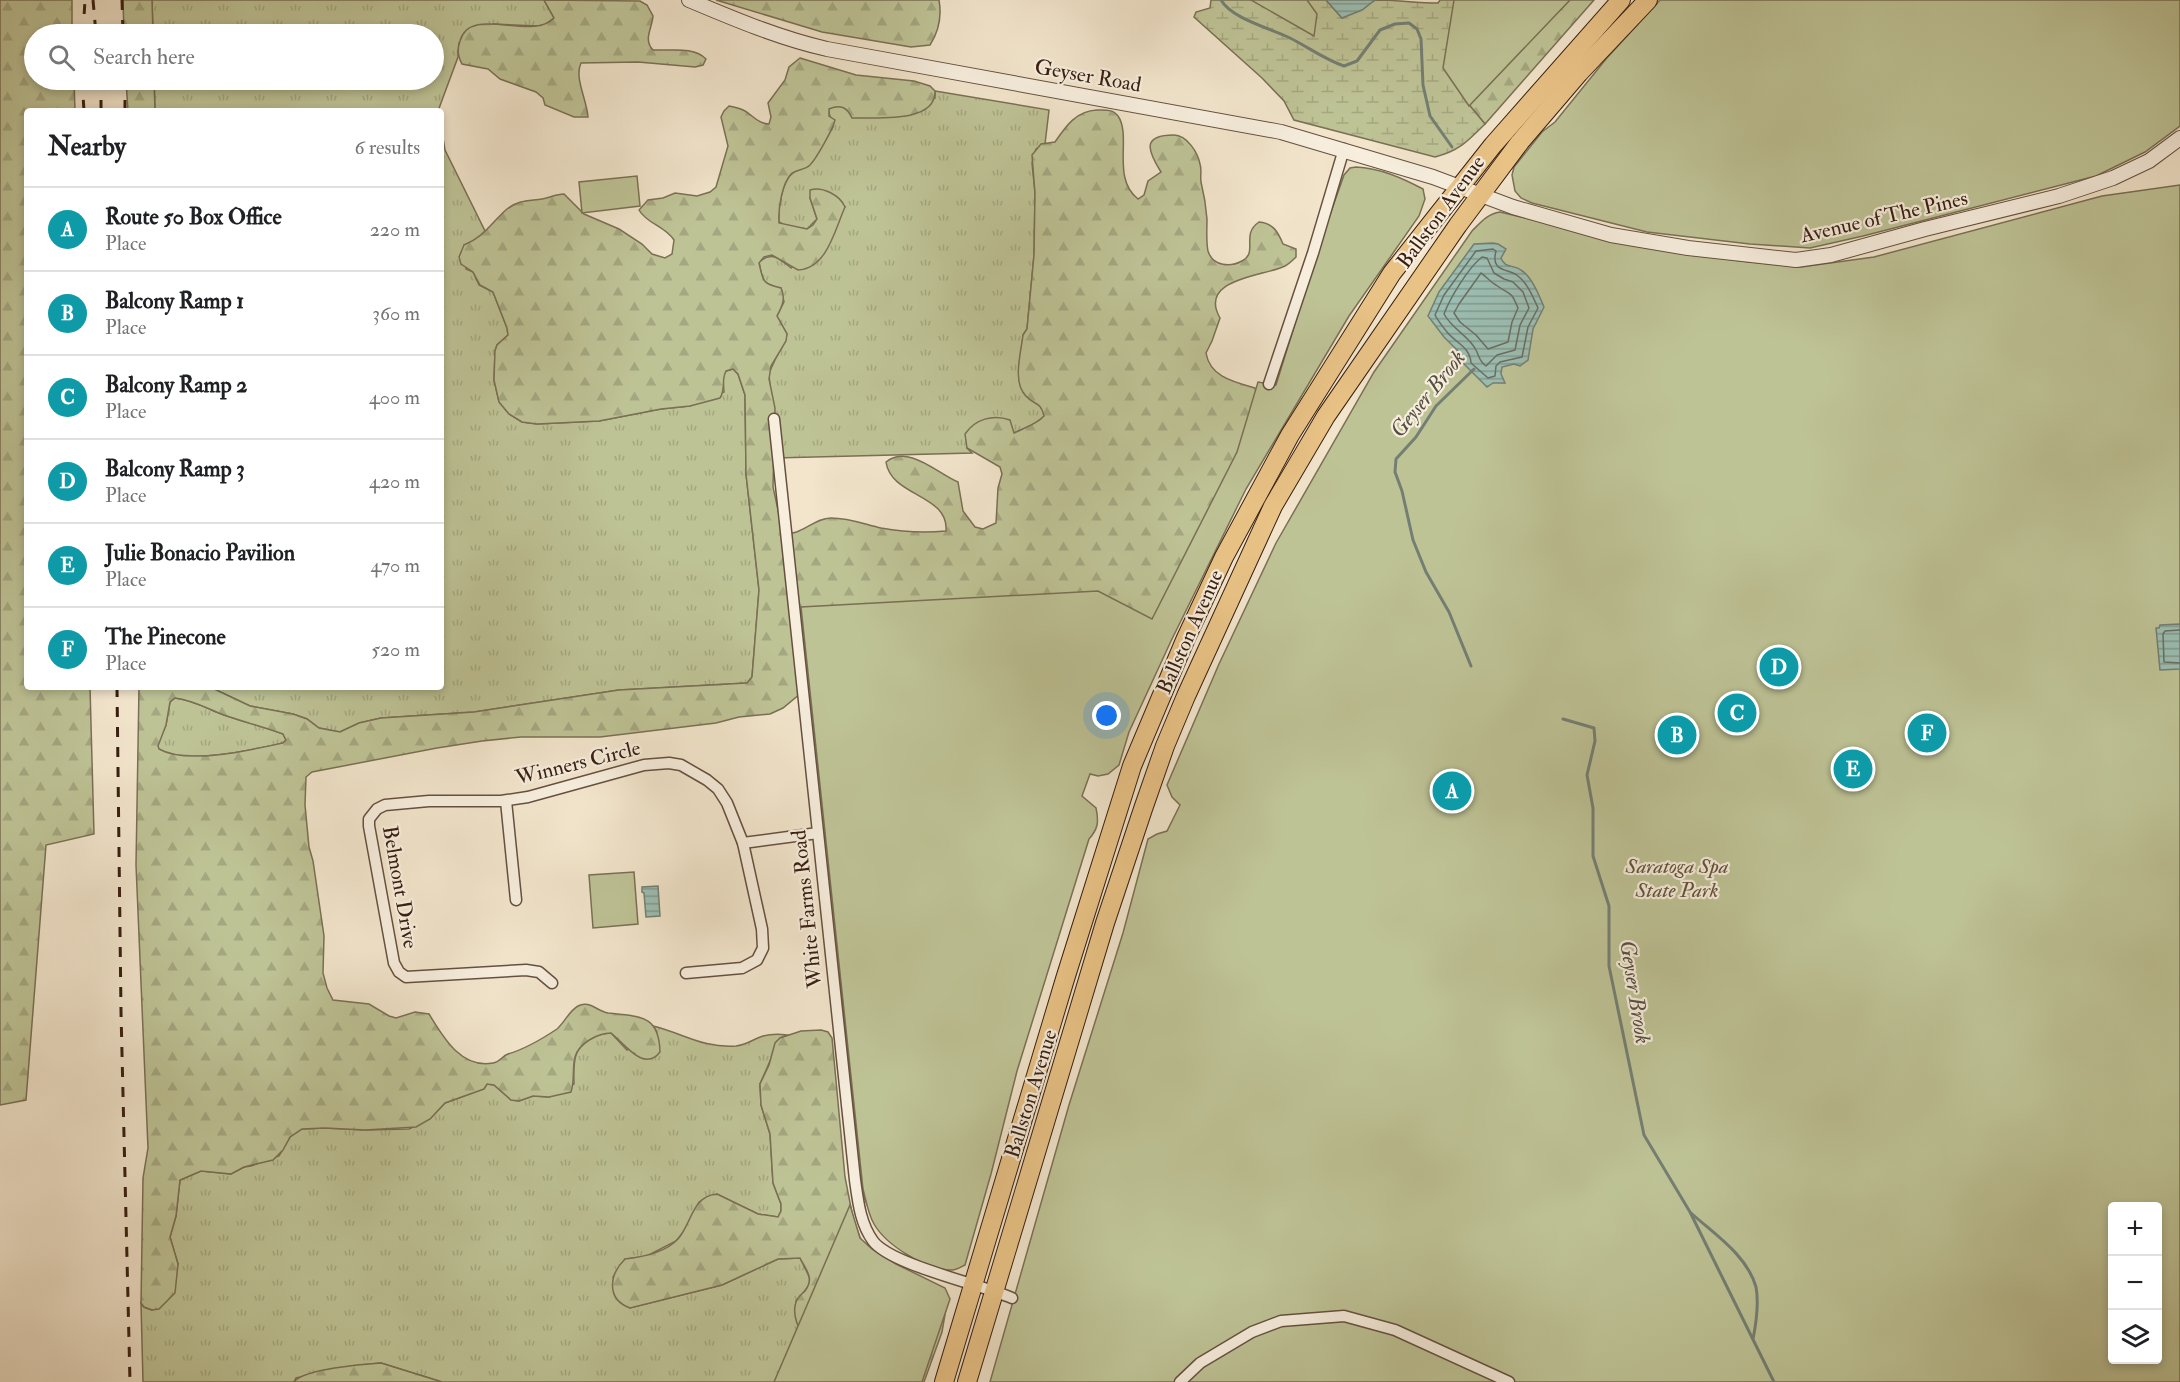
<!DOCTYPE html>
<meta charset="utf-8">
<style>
:root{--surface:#fff;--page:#f2f2f2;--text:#202124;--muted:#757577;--line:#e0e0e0;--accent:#2563eb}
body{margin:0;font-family:"IM FELL Double Pica",serif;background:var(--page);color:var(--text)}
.controls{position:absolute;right:18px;bottom:18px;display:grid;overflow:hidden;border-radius:6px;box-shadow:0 3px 9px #0003}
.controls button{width:54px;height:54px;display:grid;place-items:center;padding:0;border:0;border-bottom:2px solid var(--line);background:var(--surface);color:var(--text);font:30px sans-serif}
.you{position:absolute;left:1107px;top:716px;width:21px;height:21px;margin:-15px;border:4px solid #fff;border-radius:50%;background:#1a73e8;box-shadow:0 0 0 9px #1a73e833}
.badge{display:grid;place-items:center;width:39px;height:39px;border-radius:50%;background:var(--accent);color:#fff;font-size:20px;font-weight:700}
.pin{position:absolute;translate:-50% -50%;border:3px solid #fff;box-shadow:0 2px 6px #0006}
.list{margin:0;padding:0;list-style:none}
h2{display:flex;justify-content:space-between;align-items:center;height:78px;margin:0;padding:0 24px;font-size:26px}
h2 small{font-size:20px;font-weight:400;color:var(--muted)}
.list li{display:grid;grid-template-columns:39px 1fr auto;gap:18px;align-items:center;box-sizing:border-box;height:84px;padding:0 24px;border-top:2px solid var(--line)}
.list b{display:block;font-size:22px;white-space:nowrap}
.list p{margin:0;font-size:20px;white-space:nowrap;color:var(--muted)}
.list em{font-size:20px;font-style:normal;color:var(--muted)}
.icon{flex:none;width:33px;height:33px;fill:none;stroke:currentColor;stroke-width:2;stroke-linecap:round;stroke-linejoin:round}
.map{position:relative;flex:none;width:2180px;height:1382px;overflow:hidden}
.search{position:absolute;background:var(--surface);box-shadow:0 3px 9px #0003;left:24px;top:24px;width:420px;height:66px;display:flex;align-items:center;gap:15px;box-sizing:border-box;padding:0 21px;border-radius:33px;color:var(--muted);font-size:22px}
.panel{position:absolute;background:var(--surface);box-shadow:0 3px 9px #0003;left:24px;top:108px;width:420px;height:582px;border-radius:6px}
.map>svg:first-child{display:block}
</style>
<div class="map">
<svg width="2180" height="1382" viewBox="0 0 2180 1382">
<defs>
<pattern id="grass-tufts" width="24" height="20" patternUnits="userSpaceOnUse" patternTransform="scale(1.5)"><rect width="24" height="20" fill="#bec396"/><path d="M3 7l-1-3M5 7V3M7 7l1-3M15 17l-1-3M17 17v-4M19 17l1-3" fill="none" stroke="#a4a780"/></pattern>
<pattern id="forest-firs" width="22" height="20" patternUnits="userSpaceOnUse" patternTransform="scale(1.5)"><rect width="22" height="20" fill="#bec396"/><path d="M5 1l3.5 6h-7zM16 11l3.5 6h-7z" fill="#a4a780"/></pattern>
<pattern id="wetland-marsh" width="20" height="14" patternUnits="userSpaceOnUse" patternTransform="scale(1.5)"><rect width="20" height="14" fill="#bec396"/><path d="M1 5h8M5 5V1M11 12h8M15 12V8" fill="none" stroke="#a4a780"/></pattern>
<pattern id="water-rules" width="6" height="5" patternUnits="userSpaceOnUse" patternTransform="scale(1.5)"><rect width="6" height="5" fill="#9cbfb4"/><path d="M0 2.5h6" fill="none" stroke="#809b91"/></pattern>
</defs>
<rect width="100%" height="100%" fill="#f2e5cc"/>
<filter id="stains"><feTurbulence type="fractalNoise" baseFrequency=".00333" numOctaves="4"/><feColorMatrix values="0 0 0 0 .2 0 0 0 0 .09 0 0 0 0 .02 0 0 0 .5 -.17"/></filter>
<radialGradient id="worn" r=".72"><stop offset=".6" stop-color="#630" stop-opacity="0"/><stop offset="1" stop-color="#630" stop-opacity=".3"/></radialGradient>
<g fill="url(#grass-tufts)" stroke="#7a7054" stroke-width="1.5">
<polygon points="152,0 544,0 554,18 544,25 537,26 493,24 459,43 458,57 438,111 155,111 154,80 434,80 434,34 153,34"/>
<path d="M935,91L1049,110L1045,144L1036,149L1032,163L1035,193L1034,255L1027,329L1023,335C1022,352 1013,382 1026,396C1035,406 1040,401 1045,416C1032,430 986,442 967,448L972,453L775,458L769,373L787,334L777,316L784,302L781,288C762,284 763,281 759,262C772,251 779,258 791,268L845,207L810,198L817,219L807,229L786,226L779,222C778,209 782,181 793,173C798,169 806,169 810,164C820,153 825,139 833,127L828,109C837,105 842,105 849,111L935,98Z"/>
<polygon points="441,126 445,150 485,231 477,240 464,245 466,269 473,272 479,285 493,292 507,328 508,335 497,345 495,351 494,380 499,402 509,414 522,422 537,424 599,421 661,409 690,406 724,392 723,377 726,371 733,369 738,374 745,395 746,474 759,590 752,677 747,683 619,690 474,712 381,718 359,723 340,732 319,728 307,719 293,714 250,706 210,687 441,687"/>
<path d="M175,698C193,700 208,709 224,715C244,722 264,727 283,734L286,740L283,743C251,750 187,765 159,750L157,746L166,725L170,702Z"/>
<path d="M653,1026C685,1034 702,1048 736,1046C747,1045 753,1039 763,1036C771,1034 779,1034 787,1035L780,1038L760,1084L761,1105L770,1134L773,1183L781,1204V1211L778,1217L758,1214L717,1194L699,1202L685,1230L676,1241L645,1257L625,1259L613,1277L630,1308L722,1285L778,1259L800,1258C811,1282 816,1279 796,1301L839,1382H442L381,1363L360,1365L296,1378L294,1382H143L141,1303L144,1307L152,1310L178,1264L170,1237L176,1216L180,1180L201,1171L231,1174L244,1167L251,1166L279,1156L290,1137L302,1129L325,1128L365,1130L409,1129L430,1119L445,1103L484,1089L487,1084L494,1085L511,1100L519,1101L533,1096L549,1097L574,1084C574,1075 573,1064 576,1055C580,1042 598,1033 611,1033L627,1050L657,1032Z"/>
</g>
<g fill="url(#forest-firs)" stroke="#7a7054" stroke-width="1.5" fill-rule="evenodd">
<polygon points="0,0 72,0 72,34 34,34 34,80 74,80 75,111 27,111 27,687 90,687 94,834 46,845 26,1100 0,1105"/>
<polygon points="123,0 152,0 153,34 124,34"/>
<path d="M544,0L640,1L647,5L653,16C652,29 643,39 653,50C670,51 694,46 706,59L703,65L695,67L638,62L581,63C574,78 587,100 588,117H574L545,105L543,98L536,92L500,79L488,69L462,64C458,57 457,49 460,41C470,4 532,42 554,18Z"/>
<path d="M716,0H939C942,17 939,31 930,45L911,47L822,32Z"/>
<polygon points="1471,0 1594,0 1485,124 1466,101"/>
<path d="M800,58L856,75L914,81L930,86L935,91C936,124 875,117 852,118C847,107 840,104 829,109V116L835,120C833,129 816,159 810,165C805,170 798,169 792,173C782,182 778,209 779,223L807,229L813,225L817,219L810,198V190C822,186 840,195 845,207C835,229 827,269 798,270L772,255L764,257L759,263C763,281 762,284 781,288C786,299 782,306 777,316L787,334L786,341L771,366L769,379L775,408L773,487L783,533C801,537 813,518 831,518C849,518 864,524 881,528C903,532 924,533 946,531C949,494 891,497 886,462C908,444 937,473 958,482L963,511L975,527L983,529L996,523L998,488L1002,474L1000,467L967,448L965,434C975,419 993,414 1010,420L1014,433C1024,428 1037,424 1044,416C1040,400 1035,406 1026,396C1012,382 1021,353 1023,335L1027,329L1034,255L1035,193L1032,155L1041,144L1055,142C1066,126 1076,111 1097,110C1105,110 1113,109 1118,116C1132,136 1111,178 1138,199L1144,195L1148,181L1161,172C1147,150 1142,135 1174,135C1187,135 1198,153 1200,164C1202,170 1200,176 1201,182C1204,194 1206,206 1207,219C1207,228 1206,242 1208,251C1213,267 1231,267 1242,261C1259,252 1240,235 1259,222C1273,223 1278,232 1283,244L1296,249V257C1293,260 1289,264 1285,266C1266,276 1197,278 1220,318L1212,341L1206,353C1210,377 1234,382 1255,388L1257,395L1244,436L1167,618L1138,623L901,1249L882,1234L874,1220L865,1200L858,1171L857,1142L841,991L816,779L817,771L808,712L800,694L783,708L770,714L739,717L716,723L600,737H521L482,741L437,748L312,772L306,777L305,805L309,847L313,861L324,936L323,973L327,988L333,1000L369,1004L389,1016L396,1018L415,1012L429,1014C443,1037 461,1069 493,1063C500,1062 502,1056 508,1054C525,1049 542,1039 557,1029C565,1022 569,1011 578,1006C589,1000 597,1011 608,1013C638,1017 659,1013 660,1052C644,1073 624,1043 611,1033C598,1033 579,1043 575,1057C572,1068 575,1080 571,1092L549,1097L533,1096L519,1101L511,1100L494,1085L487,1084L484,1089L445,1103L430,1119L416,1127L365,1130L325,1128L302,1129L290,1137L283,1150L273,1160L244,1167L231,1174L201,1171L180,1180L176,1216L170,1237L178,1264L175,1293L159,1309L152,1310L144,1307L141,1303L143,1178L148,1148L136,865L139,687H210L250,706L293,714L307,719L319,728L340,732L359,723L381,718L474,712L619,690L747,683L752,677L759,590L746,474L745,395L738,374L733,369L726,371C721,380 726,389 720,398L690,406L661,409L599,421L537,424L522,422L509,414L499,402L494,380L495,351L497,345L508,335L507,328L493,292L480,285L473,272L461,264L459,257L464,245C484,237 491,223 507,209C518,200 528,201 542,199C549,198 556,194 564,194L584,214L619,229L642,244L652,254L665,258L672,254L674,240C665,226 647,224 639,210L648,200L663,198L675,193L697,196L710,192L716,187L728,146L721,117L724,111L729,106C734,107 739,108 743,110C753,115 758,124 769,124L771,117L768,103L785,80L789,67ZM175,698C193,700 208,709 224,715C244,722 264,727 283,734L286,740L283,743C251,750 187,765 159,749L158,746L166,725L170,702Z"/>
<polygon points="126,80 154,80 155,111 128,111"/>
<path d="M821,1030L828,1032L832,1038L845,1177L853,1218L861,1240L879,1256L947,1303L942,1332L924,1382H839C824,1363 787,1328 796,1302C797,1298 802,1294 805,1291C815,1278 806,1270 800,1258L778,1259L722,1285L630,1308C606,1299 609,1275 625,1259C643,1257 665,1253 678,1239C692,1223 692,1196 717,1194L758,1214L778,1217L781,1211V1204L773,1183L770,1134L761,1105L760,1084L769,1065L775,1043L780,1038L801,1031Z"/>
<path d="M381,1363L442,1382H294C303,1369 364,1364 381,1363Z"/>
</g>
<path fill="url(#wetland-marsh)" stroke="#7a7054" stroke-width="1.5" d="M1211,0H1326L1342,18C1352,13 1365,2 1376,0C1396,0 1417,3 1438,3L1440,0H1471L1466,101L1485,124C1468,141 1459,151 1435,157L1294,120L1284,101L1262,78L1194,17L1196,12L1210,8Z"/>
<g fill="#bec396" stroke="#7a7054" stroke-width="1.5" fill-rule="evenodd">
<polygon points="1251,0 1307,0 1317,14 1314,36"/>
<polygon points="1454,0 1570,0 1469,106 1443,68"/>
<polygon points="1660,0 2180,0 2180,126 2145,152 2096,176 1863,236 1810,248 1750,244 1647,232 1532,203 1521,198 1515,191 1512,175 1514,167 1542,132 1555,122 1606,59"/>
<path d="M1356,167C1380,168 1402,178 1423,189L1425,199L1419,216L1349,316L1246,489L1171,641L1129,732L1119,765L1108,774L1098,776L1090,774L1082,796L1096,808C1099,822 1098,829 1089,839L1017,1071L991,1174L965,1265C961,1267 957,1270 952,1270C927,1271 886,1245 874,1224C868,1214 866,1200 863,1189L801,607L1098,591L1152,619L1237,452L1258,382L1276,385L1320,243L1344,175L1350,168Z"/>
<polygon points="637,176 640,206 582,213 579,182"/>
<path d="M2180,185V1382H990L1069,1105L1123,933L1148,839L1157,834L1167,831L1180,805L1172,797L1167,785L1219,664L1276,543L1374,372L1472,231C1481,222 1487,214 1500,212L1644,247L1740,261L1801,267L1874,257L2102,196ZM2112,1206H2158V1360H2112Z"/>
<polygon points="634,872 638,924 593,928 589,875"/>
<polygon points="850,1205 860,1238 872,1249 896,1264 945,1288 950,1299 922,1382 774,1382"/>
</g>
<g fill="url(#water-rules)" stroke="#747f73" stroke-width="1.5">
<polygon points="1326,0 1375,0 1362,10 1342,18"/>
<path d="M1493,243L1498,244L1506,249L1501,258C1505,269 1513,264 1521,270C1532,277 1539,295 1544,307L1533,329L1528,360L1520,366L1514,364L1502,367L1501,374L1505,383H1493L1487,387L1462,362L1465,358L1444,337L1428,316L1439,292L1474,244Z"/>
<polygon points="2180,624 2180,669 2160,670 2156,628 2159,628 2160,625"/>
<polygon points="658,886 660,916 646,917 644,893 642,892 642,887"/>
</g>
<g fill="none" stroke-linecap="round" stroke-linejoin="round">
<g stroke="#6a6e62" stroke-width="1.5">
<path d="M1493,249L1496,251C1490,273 1509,268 1518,276C1528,284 1533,297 1538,308L1528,327L1522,357L1500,362L1496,366L1495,376L1488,378L1471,363C1470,347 1456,343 1447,332C1443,327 1438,321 1435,315L1444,295L1476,251Z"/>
<path d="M1482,257L1487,258L1494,273L1504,279L1513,282L1523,292L1529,308L1520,325L1515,350L1497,355L1486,366C1479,361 1480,358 1476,350C1470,337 1452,329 1444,314C1450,298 1468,268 1482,257Z"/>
<path d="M1481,273C1486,276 1490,282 1496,285C1511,296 1510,289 1518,308L1512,322L1508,342L1488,349L1476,335L1460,322L1454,313L1459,304Z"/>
<polyline points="2180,630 2165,631 2163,634 2164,662 2180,663"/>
</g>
<g stroke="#747f73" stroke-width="3">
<path d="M1221,0C1232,19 1270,28 1290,38C1308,47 1324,59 1344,66L1357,61L1380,30L1395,24L1409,23L1417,29L1421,39L1423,85L1430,116L1452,147"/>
<polyline points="1471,666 1449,612 1426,572 1413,540 1402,491 1395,472 1396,459 1416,437 1436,406 1474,369"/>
<polyline points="1563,719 1594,728 1595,741 1587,775 1593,808 1593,856 1609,906 1609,966 1644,1135 1690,1212 1774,1382"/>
<path d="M1691,1213C1714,1234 1747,1255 1756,1287C1759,1303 1756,1324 1753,1339"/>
</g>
<defs>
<g id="minor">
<polyline points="1269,384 1313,253 1344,149"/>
<path d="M774,419L855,1180C858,1201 860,1223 873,1241C891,1265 980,1284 1012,1298"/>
<polyline points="506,801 516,900"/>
<polyline points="686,973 742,968 757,960 763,948 762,929 743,843"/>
<polyline points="552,983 539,972 526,970 406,977 399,972 394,963 369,826 369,819 377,809 385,805 429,801 501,801 528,797 644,765 669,763 681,765 707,780 718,789 727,803 743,843 818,833"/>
<polyline points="1180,1382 1200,1363 1252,1332 1281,1321 1344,1316 1395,1330 1509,1382"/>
</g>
<path id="tertiary" d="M689,0C734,19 779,38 827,49L1281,132L1433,177L1513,207L1611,235L1688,248L1796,260L1831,255L1925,229L2059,196L2113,178L2149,161L2180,138"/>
<g id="trunk">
<polyline points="944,1382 1065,979 1132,766 1186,638 1224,557 1290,435 1392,273 1493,145 1621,0"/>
<polyline points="967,1382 1105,923 1143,809 1165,746 1186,696 1273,506 1326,416 1458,225 1520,142 1579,73 1648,0"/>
</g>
</defs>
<use href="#minor" stroke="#665040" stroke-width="13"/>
<use href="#tertiary" stroke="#665040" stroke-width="16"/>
<use href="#trunk" stroke="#371e11" stroke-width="20"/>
<use href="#minor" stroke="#f7eede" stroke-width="10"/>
<use href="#tertiary" stroke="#f7eede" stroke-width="14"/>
<use href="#trunk" stroke="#e9c286" stroke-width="18"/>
<g stroke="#371e11" stroke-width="3" stroke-dasharray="10 10" stroke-linecap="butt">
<polyline points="93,0 96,34"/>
<polyline points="122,0 123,34"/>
<polyline points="83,34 85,0"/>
<polyline points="82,80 84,111"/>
<polyline points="101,80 101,111"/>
<polyline points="125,80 125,111"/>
<polyline points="117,687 121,1012 130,1382"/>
</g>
</g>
<g text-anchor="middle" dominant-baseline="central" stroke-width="4.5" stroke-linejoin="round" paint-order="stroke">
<g font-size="21" fill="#371e11" stroke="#f7eede">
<text transform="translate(1088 76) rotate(10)">Geyser Road</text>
<text transform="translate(1441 212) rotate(-54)">Ballston Avenue</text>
<text transform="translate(1884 217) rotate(-13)">Avenue of The Pines</text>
<text transform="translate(1190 632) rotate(-66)">Ballston Avenue</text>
<text transform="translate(578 763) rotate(-14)">Winners Circle</text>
<text transform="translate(400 887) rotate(80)">Belmont Drive</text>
<text transform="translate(807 909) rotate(-96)">White Farms Road</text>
<text transform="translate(1031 1094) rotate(-73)">Ballston Avenue</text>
</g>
<g font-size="21" font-style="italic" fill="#605039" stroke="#f7eede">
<text x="1677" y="866">Saratoga Spa<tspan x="1677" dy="24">State Park</tspan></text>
</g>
<g font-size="22" font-style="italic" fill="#554e42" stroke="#f7eede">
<text transform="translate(1428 394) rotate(-51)">Geyser Brook</text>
<text transform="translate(1635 992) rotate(81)">Geyser Brook</text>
</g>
</g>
<rect width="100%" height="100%" filter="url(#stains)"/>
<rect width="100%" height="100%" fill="url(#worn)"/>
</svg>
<div class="controls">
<button>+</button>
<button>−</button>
<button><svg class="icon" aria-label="layers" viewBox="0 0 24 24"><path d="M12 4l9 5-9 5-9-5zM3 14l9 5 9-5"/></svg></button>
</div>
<div class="you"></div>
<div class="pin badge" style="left:1452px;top:791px;background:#0f9aa8">A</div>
<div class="pin badge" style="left:1677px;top:735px;background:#0f9aa8">B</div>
<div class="pin badge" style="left:1737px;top:713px;background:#0f9aa8">C</div>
<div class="pin badge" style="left:1779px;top:667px;background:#0f9aa8">D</div>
<div class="pin badge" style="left:1853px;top:769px;background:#0f9aa8">E</div>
<div class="pin badge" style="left:1927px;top:733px;background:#0f9aa8">F</div>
<div class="search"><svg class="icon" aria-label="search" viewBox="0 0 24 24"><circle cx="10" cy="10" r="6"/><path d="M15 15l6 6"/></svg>Search here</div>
<section class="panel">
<h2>Nearby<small>6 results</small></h2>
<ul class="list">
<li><span class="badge" style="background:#0f9aa8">A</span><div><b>Route 50 Box Office</b><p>Place</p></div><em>220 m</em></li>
<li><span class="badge" style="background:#0f9aa8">B</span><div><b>Balcony Ramp 1</b><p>Place</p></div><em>360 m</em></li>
<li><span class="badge" style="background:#0f9aa8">C</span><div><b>Balcony Ramp 2</b><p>Place</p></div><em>400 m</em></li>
<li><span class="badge" style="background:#0f9aa8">D</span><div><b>Balcony Ramp 3</b><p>Place</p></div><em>420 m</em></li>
<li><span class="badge" style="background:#0f9aa8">E</span><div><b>Julie Bonacio Pavilion</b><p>Place</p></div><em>470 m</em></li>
<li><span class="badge" style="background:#0f9aa8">F</span><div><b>The Pinecone</b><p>Place</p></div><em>520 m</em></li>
</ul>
</section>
</div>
